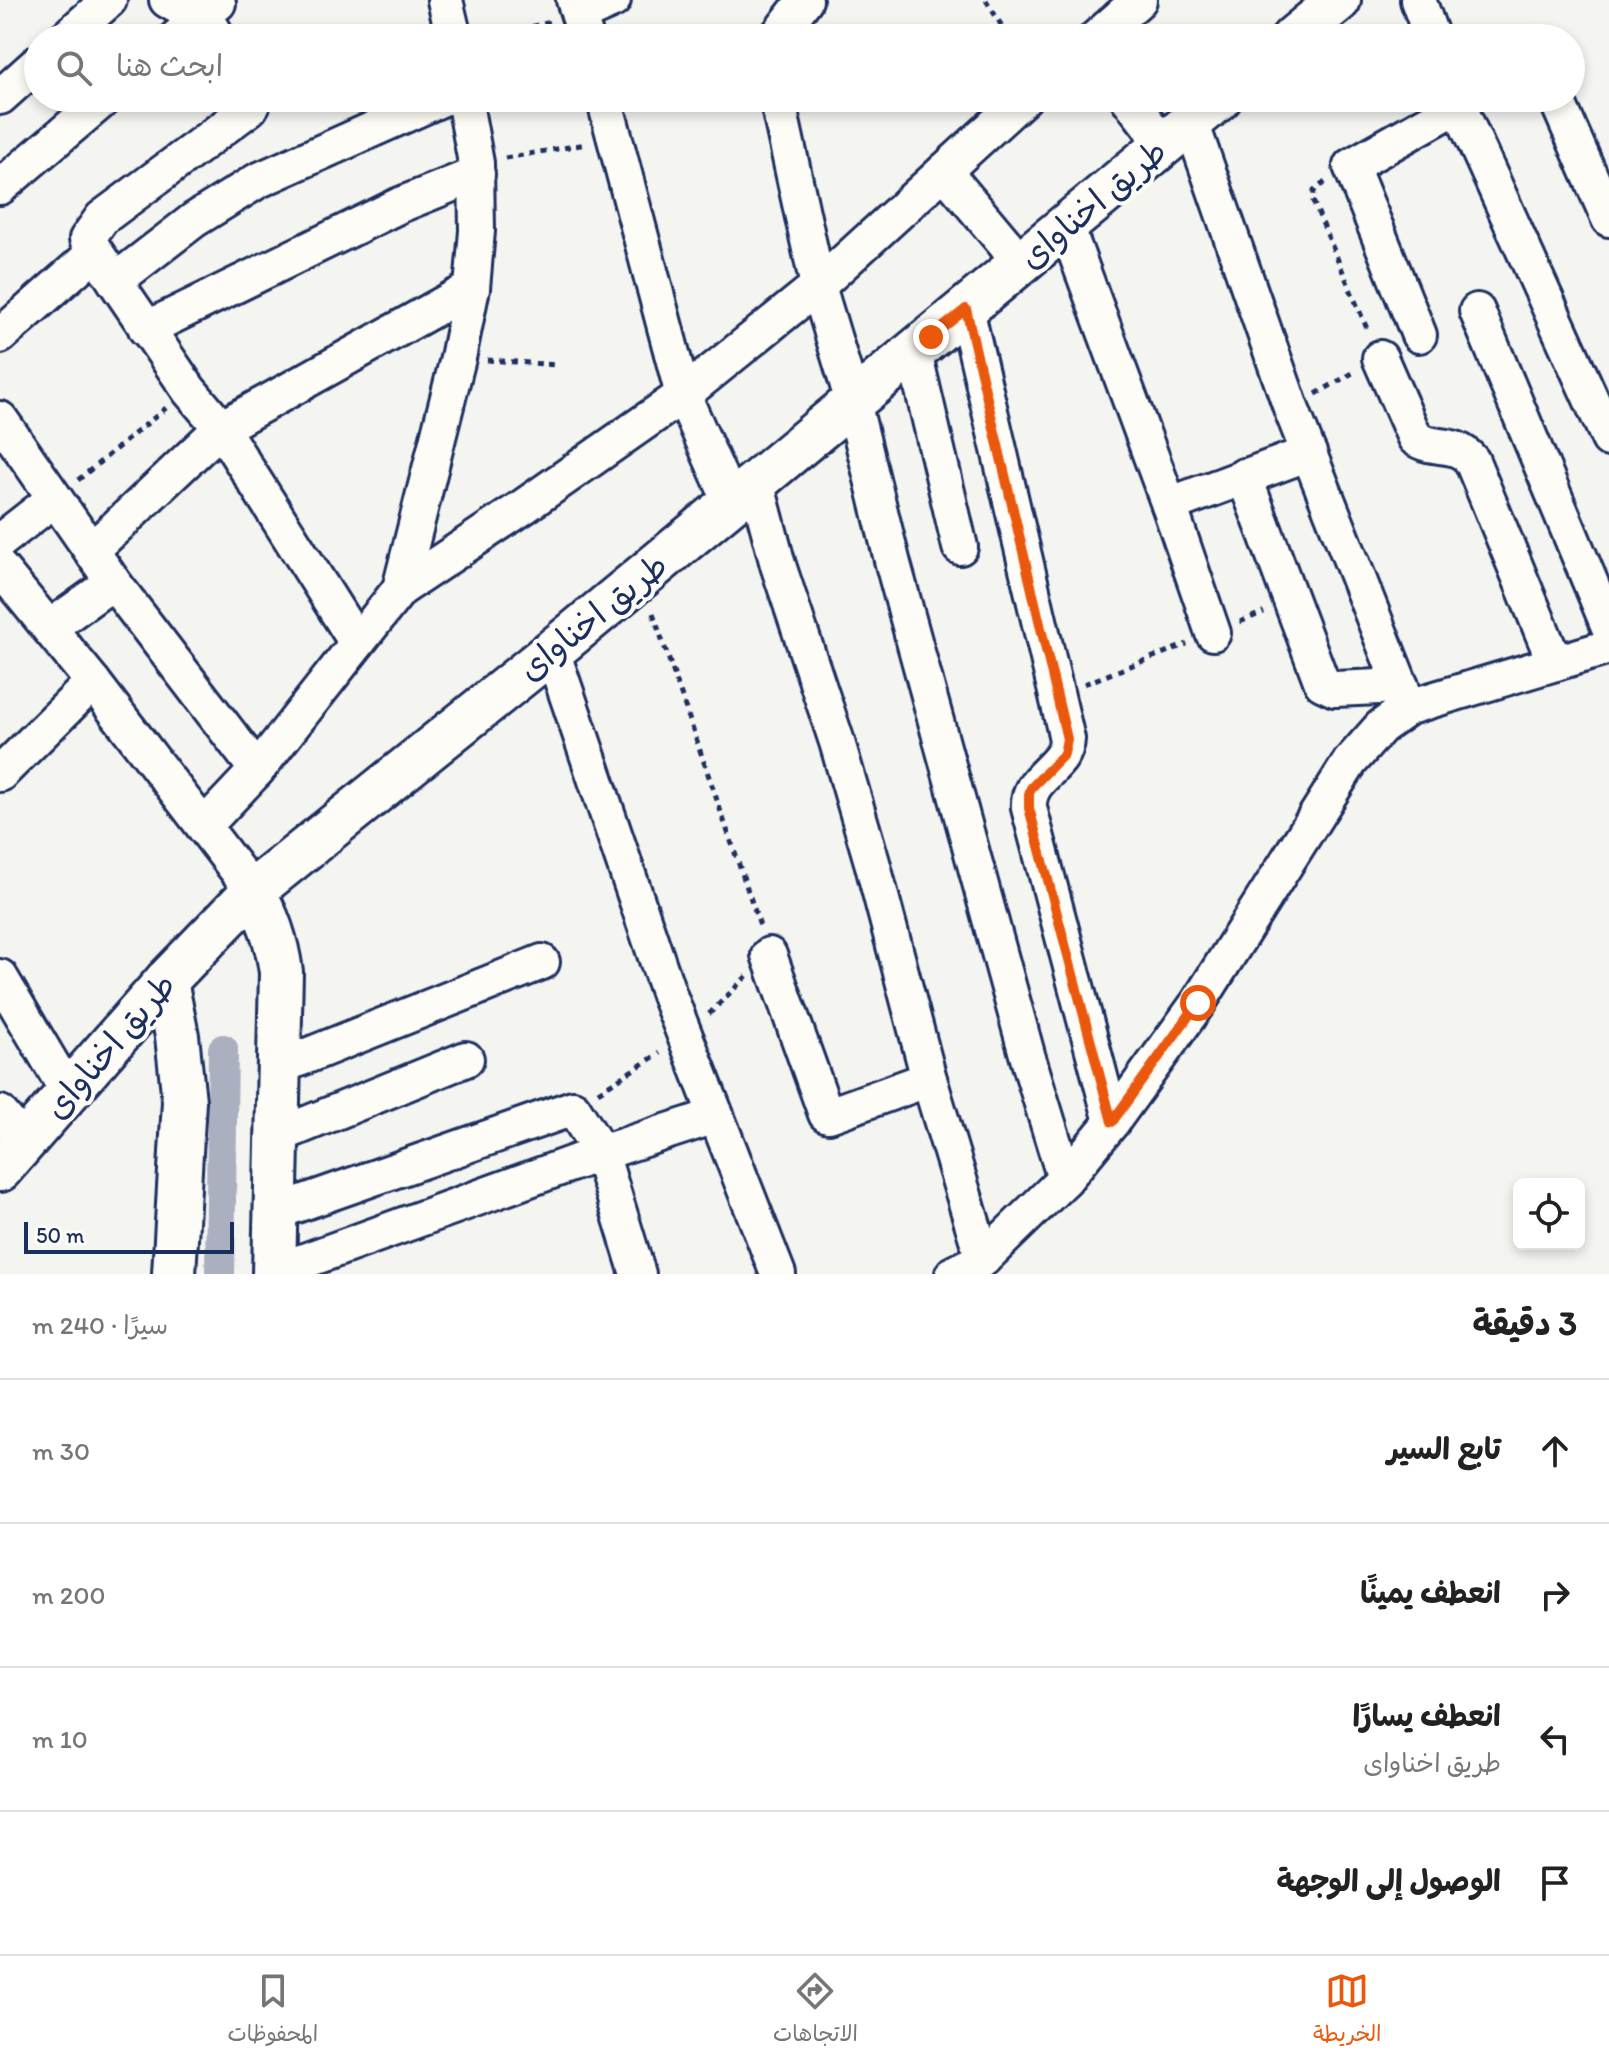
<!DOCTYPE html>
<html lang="ar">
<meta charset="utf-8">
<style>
:root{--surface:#fff;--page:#f6f6f6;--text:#222;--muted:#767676;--line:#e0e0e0;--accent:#ea580c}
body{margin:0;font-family:Itim,"Playpen Sans Arabic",sans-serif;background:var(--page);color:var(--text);direction:rtl}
.controls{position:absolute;right:24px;bottom:24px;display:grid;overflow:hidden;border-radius:12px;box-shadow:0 4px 12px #0003}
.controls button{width:72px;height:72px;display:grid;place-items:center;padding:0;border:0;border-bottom:2px solid var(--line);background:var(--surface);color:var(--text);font:40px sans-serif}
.scale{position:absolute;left:24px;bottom:20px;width:210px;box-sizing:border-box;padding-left:8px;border:4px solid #1b2f5e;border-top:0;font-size:22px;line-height:28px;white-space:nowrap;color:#1b2f5e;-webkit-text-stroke:6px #fdfcf7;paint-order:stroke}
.stop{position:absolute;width:24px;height:24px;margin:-18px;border:6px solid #ea580c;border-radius:50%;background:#fff}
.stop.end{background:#ea580c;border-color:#fff;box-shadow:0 2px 8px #0008}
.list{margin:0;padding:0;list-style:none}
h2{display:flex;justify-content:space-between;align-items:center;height:104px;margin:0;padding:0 32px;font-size:34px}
h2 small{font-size:26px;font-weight:400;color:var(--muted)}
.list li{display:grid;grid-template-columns:52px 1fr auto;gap:24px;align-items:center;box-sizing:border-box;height:144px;padding:0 32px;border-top:2px solid var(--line)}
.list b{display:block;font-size:30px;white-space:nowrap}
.list p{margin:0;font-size:26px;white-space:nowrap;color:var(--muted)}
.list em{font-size:26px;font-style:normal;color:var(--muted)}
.icon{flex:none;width:44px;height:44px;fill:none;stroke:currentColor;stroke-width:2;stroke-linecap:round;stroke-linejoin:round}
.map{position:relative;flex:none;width:1609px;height:1274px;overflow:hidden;direction:ltr}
.search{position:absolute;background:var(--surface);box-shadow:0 4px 12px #0003;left:24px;right:24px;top:24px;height:88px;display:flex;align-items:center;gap:20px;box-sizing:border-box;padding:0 28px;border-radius:44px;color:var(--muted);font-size:30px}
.sheet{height:680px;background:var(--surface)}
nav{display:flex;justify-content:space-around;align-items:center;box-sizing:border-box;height:112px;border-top:2px solid var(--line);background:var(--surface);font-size:22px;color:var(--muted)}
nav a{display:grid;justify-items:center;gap:4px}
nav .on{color:var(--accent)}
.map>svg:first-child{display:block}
</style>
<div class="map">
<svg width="1609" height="1274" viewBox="0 0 1609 1274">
<rect width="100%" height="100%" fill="#f4f4f1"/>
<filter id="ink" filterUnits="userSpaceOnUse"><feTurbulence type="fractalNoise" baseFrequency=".0125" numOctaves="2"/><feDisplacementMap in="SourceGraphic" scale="16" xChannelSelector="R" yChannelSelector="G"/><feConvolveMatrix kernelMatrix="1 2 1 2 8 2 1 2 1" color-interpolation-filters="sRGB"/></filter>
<g filter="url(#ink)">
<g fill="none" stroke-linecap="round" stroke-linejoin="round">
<polyline stroke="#aab0bf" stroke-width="30" points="220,1274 223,1049"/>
<defs>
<g id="minor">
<polyline points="167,0 179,7 196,5 204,14 218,38"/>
<polyline points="445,0 454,38"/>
<polyline points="574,0 586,38"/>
<polyline points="1418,0 1432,38"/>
<polyline points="579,15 613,0"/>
<polyline points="66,38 109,0"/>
<polyline points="176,38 218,3"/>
<polyline points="776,38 805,0"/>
<polyline points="1096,38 1139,0"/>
<polyline points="0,97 38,63"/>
<polyline points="604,98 683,395 731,503"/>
<polyline points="777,98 818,286 853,402 893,564 1028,1058 1065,1179"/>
<polyline points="1128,98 1164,145"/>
<polyline points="1455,98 1609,439"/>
<polyline points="1556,98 1609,219"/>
<polyline points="1191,122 1291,408 1409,707"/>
<polyline points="944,171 1021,263"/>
<polyline points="0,187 105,98"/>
<polyline points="1066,226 1169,505 1213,633"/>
<polyline points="115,281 87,239 102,218 250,108 253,103 251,98"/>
<path d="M966,309L1067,739C1066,769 1026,776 1029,808L1112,1122"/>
<polyline points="1477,311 1609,627"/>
<polyline points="146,329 400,205 477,174"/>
<polyline points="1419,335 1351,166 1459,105"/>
<polyline points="0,336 94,253"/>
<polyline points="914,352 960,547"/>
<path d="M1380,358L1415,438C1434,452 1455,439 1472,461L1555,663"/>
<polyline points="0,419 113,582 257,770"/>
<polyline points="1244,476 1322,683 1335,689 1401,686"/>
<polyline points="756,482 778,565 837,742 872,862 929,1079 983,1259"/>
<polyline points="1169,505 1309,453"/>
<polyline points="0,541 54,499"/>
<polyline points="92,550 221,428 472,288"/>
<polyline points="0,568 93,682 253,891"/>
<polyline points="400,589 458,358 472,288 477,231 476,163 464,98"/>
<polyline points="49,628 113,582"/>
<polyline points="357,643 221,428 189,390 115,281 194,220 257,181 443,98"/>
<polyline points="552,651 669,995 778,1274"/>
<polyline points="0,774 93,682"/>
<polyline points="205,825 257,770 400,589 523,507 683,395 818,286 1024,98"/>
<polyline points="769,955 826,1114 829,1115 929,1079"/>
<polyline points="0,977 68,1092"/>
<polyline points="279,1067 542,962"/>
<polyline points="0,1113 25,1142"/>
<polyline points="277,1136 466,1059"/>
<polyline points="276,1212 573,1108 601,1153 638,1274"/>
<polyline points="274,1272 601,1153 715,1116"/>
<polyline points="953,1274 983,1259 1065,1179 1112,1122 1198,1003 1350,762 1381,727 1409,707 1609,647"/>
</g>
<g id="tertiary">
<polyline points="1293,38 1339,0"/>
<path d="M253,891C269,917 277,942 281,972L274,1274"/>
<polyline points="166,981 177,1036 184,1101 174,1274"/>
<polyline points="0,1170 166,981 253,891 552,651 1220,98"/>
</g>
</defs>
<use href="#minor" stroke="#1b2f5e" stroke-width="40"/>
<use href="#tertiary" stroke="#1b2f5e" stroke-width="48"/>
<g stroke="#1b2f5e" stroke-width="5" stroke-dasharray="6 6" stroke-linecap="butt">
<polyline points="986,0 1009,38"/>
<polyline points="485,38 551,22"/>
<polyline points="505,158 586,144"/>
<polyline points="1325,182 1314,191 1313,201 1368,331"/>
<polyline points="487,360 558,365"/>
<polyline points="1316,394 1356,371"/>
<polyline points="78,480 166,408"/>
<polyline points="653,613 761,929"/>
<polyline points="1240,622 1264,612"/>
<polyline points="1084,684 1187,644"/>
<polyline points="709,1014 747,976"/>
<polyline points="598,1092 660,1053"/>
</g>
<use href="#minor" stroke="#fdfcf7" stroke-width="34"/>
<use href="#tertiary" stroke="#fdfcf7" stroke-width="42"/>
</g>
</g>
<g fill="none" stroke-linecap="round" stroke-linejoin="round" filter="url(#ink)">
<polyline stroke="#ea580c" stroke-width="10" points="931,337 966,309 1067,739 1064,754 1031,788 1029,794 1029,808 1112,1122 1198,1003"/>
</g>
<g text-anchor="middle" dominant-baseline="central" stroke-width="8" stroke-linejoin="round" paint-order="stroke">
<g font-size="34" fill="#1b2f5e" stroke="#fdfcf7">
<text transform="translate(1093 204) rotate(-40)">طريق اخناواى</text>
<text transform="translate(593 617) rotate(-39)">طريق اخناواى</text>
<text transform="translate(110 1046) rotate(-49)">طريق اخناواى</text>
</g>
</g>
</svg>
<div class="controls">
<button><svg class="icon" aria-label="locate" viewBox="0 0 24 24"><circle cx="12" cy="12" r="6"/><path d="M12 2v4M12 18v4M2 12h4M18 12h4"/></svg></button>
</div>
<div class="scale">50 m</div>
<div class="stop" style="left:1198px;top:1003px"></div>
<div class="stop end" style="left:931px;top:337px"></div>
<div class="search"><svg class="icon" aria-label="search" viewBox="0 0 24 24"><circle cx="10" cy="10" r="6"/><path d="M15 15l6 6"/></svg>ابحث هنا</div>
</div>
<section class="sheet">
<h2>3 دقيقة<small>سيرًا · 240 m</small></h2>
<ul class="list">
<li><svg class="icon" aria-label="ahead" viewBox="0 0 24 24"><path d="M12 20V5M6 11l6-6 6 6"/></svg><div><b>تابع السير</b></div><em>30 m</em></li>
<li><svg class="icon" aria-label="right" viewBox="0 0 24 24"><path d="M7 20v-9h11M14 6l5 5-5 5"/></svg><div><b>انعطف يمينًا</b></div><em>200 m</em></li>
<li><svg class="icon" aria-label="left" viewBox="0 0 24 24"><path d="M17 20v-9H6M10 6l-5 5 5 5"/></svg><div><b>انعطف يسارًا</b><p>طريق اخناواى</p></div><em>10 m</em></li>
<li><svg class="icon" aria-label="arrive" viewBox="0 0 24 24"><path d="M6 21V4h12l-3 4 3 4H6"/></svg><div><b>الوصول إلى الوجهة</b></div></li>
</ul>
</section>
<nav>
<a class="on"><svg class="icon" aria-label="map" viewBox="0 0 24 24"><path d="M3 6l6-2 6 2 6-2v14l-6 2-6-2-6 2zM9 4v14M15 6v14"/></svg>الخريطة</a>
<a><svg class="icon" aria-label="directions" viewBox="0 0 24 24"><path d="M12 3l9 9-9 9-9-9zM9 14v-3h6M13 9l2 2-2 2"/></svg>الاتجاهات</a>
<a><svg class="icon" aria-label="saved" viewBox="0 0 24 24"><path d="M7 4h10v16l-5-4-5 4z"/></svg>المحفوظات</a>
</nav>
